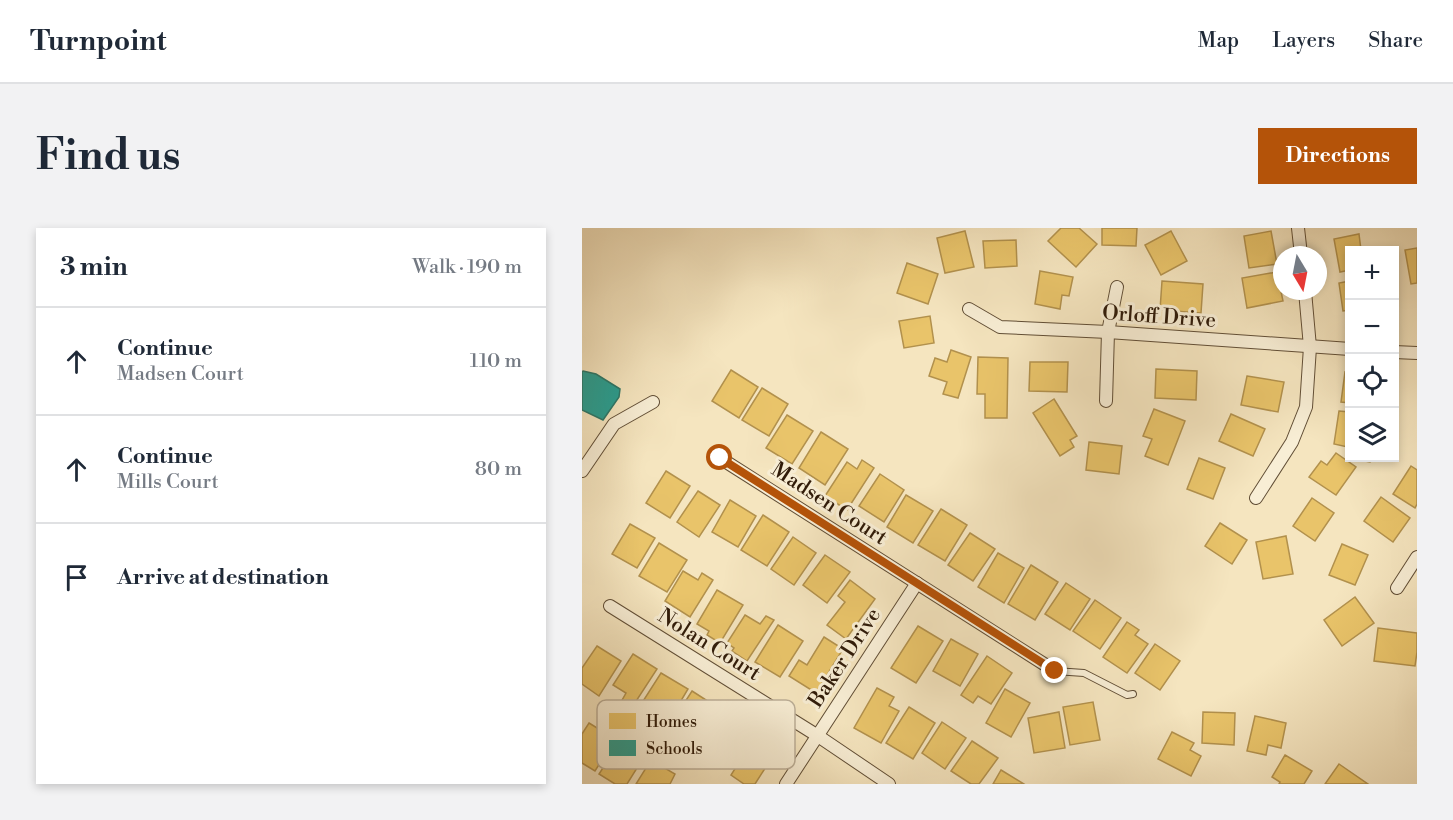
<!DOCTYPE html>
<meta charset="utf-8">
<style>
:root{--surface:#fff;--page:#f2f2f3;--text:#1f2937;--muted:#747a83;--line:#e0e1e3;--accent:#b45309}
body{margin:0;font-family:"Libre Bodoni",serif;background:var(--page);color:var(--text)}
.controls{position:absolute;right:18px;top:18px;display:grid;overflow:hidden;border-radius:0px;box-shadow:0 3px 9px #0003}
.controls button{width:54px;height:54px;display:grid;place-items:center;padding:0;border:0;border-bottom:2px solid var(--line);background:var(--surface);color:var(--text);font:30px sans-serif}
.compass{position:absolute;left:691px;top:18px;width:54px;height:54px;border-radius:50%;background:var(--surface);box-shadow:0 3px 9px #0003;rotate:170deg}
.stop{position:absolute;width:18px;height:18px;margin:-14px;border:4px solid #b45309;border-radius:50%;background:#fff}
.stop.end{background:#b45309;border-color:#fff;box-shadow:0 2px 6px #0008}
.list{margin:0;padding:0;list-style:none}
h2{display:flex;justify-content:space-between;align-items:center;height:78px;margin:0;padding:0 24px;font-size:26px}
h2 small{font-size:20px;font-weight:400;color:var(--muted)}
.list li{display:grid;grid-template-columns:39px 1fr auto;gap:18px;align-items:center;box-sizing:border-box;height:108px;padding:0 24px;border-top:2px solid var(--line)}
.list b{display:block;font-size:22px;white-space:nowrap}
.list p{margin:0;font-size:20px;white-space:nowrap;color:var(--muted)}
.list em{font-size:20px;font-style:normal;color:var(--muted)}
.icon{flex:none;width:33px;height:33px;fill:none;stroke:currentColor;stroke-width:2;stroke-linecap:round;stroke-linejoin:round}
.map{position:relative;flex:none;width:835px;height:556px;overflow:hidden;border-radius:0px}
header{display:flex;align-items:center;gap:36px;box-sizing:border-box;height:84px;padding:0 30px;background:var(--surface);border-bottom:2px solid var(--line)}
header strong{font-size:28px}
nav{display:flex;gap:33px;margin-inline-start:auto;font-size:21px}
.intro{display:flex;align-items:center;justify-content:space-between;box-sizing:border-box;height:144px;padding:0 36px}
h1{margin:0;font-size:42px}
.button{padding:15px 27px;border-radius:0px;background:var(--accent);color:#fff;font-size:21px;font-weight:700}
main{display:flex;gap:36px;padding:0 36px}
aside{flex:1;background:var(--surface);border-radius:0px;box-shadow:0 3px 9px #0003}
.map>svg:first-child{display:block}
</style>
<header>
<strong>Turnpoint</strong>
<nav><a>Map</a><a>Layers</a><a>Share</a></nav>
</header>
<div class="intro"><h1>Find us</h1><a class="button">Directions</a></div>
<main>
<aside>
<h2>3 min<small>Walk · 190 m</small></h2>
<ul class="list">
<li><svg class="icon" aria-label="ahead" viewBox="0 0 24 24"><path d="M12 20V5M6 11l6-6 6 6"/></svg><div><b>Continue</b><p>Madsen Court</p></div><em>110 m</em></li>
<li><svg class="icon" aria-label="ahead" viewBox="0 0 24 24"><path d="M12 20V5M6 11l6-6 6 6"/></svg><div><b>Continue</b><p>Mills Court</p></div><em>80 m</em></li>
<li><svg class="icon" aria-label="arrive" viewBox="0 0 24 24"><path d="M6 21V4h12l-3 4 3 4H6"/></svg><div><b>Arrive at destination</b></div></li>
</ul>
</aside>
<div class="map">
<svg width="835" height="556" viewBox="0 0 835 556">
<rect width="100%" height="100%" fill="#f5e5bf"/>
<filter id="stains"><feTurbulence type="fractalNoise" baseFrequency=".00333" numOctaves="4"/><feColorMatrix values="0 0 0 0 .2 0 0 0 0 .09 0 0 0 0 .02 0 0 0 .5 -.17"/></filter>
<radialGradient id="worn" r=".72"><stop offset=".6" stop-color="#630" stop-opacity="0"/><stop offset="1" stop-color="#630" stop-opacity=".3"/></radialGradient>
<g fill="#e9c46a" stroke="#b2914d" stroke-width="1.5">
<polygon points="479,0 497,0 515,16 494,39 466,13"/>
<polygon points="520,0 555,0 554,18 520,17"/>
<polygon points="383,3 392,39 363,45 355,10"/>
<polygon points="589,3 605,33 579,47 563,17"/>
<polygon points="689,3 695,36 667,40 662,8"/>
<polygon points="777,6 779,22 768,22 768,42 758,44 752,11"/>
<polygon points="434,12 435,38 403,40 401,13"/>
<polygon points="835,20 835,55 829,56 823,22"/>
<polygon points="325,35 356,46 346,76 315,65"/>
<polygon points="458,43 491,49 487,68 480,67 478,81 453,76"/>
<polygon points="695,44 701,73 665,80 660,50"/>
<polygon points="580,53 621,56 619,85 578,82"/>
<polygon points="768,53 768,82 761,83 757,55"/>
<polygon points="348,88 352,115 322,120 317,93"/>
<polygon points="369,122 389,129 376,170 361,166 365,154 347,148 353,130 365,134"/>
<polygon points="396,129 426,130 425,190 403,190 403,166 395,166"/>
<polygon points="448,134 486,134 485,164 447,163"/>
<polygon points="574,141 615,143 614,172 573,170"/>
<polygon points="149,142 176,159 157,190 130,173"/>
<polygon points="763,144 768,145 768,175 759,174"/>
<polygon points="665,148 702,154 696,184 659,177"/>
<polygon points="180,160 206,176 187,208 160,192"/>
<polygon points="472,171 495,208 488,212 492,219 478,228 451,185"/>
<polygon points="572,181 603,193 586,237 563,228 570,211 561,208"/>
<polygon points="757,183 768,184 768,230 789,230 788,234 764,230 766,219 752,216"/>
<polygon points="649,186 683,201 671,228 637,213"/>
<polygon points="205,187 231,203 210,236 184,220"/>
<polygon points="239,204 266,221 243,257 217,240"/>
<polygon points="507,214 540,218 537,246 504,242"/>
<polygon points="754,225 774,239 754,267 727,249 739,233 745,237"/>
<polygon points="617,230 643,240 631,271 605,261"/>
<polygon points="280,232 292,240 265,282 243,268 265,234 275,241"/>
<polygon points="829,238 835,242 835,276 833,280 811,266"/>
<polygon points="84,243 108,258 88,290 64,275"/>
<polygon points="298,246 322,262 302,294 277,278"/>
<polygon points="116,263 138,277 117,309 95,294"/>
<polygon points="324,267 351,283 331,315 305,299"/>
<polygon points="799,269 828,290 811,314 782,293"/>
<polygon points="730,270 752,285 733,313 711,298"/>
<polygon points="148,272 174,288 156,319 130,304"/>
<polygon points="359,281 385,297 363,333 336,317"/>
<polygon points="181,287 207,304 185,338 159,322"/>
<polygon points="638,295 665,312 650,336 623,318"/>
<polygon points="48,296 73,310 55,340 30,326"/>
<polygon points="388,305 413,321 391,353 366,337"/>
<polygon points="704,308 711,346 681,351 674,314"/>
<polygon points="211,309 234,325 212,357 189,341"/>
<polygon points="77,315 105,332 85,364 57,348"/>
<polygon points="760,316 786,327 773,357 747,347"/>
<polygon points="416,325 442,340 422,375 396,359"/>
<polygon points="243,327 268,344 245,375 221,357"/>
<polygon points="449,337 476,354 453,392 426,376"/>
<polygon points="101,343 116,352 120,345 131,352 108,389 83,373"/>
<polygon points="268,352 293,371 264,411 245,397 263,374 256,368"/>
<polygon points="484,355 508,371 488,402 463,386"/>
<polygon points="135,362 161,377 138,415 125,407 127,403 115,396"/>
<polygon points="773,369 792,395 760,418 742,392"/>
<polygon points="513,372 539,390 518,421 491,403"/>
<polygon points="163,387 178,396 184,388 192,392 165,433 150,423 152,420 145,415"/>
<polygon points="545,394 557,402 553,407 566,416 545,445 521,429"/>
<polygon points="196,397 221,413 198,449 173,434"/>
<polygon points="336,398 361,413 334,455 309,440"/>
<polygon points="796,400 835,405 835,424 833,438 792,433"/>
<polygon points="242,409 261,421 234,465 207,448 217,432 225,437"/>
<polygon points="369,411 396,426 378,458 351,443"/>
<polygon points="573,416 598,433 578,462 553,445"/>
<polygon points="15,418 39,433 17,468 0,456 0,440"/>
<polygon points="51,426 75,441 49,481 39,474 44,465 31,457"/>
<polygon points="405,428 430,445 409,476 396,468 391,475 379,467"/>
<polygon points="79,445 106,461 84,498 56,481"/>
<polygon points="295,460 312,469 307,478 317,483 299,515 272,500"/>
<polygon points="423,461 448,475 429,509 404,495"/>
<polygon points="110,463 135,479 115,510 90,494"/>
<polygon points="511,474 518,512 488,517 481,479"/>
<polygon points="327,479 353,495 331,531 304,515"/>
<polygon points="477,484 483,520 452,525 446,490"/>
<polygon points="621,484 653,485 652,517 620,515"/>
<polygon points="673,488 704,495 699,520 686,517 684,527 665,523"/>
<polygon points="360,494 384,510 363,541 340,525"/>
<polygon points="7,495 33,511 13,543 0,535 0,506"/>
<polygon points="590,504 612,515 608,522 619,528 609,548 576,531"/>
<polygon points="175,506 196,520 173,556 162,556 149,547"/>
<polygon points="41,509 52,515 46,523 60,532 45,556 33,556 17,546"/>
<polygon points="390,513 416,530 397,556 389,556 369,543"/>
<polygon points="703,527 730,543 722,556 697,556 698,554 690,549"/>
<polygon points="69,532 93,546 88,556 54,556"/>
<polygon points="757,536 786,556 743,556"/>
<polygon points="419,542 442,556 411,556"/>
</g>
<polygon fill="#2a9d8f" stroke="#2c7667" stroke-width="1.5" points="1,143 14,146 38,161 37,169 21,192 0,182 0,144"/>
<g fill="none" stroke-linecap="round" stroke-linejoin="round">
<defs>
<polyline id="service" points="473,443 502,445 545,467 551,466"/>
<g id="minor">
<polyline points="716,0 719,27"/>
<polyline points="387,81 418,99 526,104 768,121"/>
<polyline points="812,124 835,125"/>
<polyline points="524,173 526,104 535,59"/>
<polyline points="138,230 473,443"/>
<polyline points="0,243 32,196 71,174"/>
<polyline points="674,270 710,214 724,179 728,119 723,63"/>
<polyline points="815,360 835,329"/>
<polyline points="28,378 236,508 307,556"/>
<polyline points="204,556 335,355"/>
</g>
</defs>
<use href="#service" stroke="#614e36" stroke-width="8"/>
<use href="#minor" stroke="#614e36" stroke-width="14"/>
<use href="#service" stroke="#f8eed5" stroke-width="6"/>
<use href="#minor" stroke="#f8eed5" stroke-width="12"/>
</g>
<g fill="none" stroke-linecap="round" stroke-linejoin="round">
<polyline stroke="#b45309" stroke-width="8" points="138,230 473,443"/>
</g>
<g text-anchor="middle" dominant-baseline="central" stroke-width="6" stroke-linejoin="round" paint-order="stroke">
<g font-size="21" fill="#301b09" stroke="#f8eed5">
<text transform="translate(577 89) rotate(4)">Orloff Drive</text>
<text transform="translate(247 276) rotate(33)">Madsen Court</text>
<text transform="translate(127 417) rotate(32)">Nolan Court</text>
<text transform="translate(263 430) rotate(-57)">Baker Drive</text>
</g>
</g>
<rect x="15" y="472" width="198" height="69" rx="9" fill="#f8eed5" stroke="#bcaf98" stroke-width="1.5"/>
<rect x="27" y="485" width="27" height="16" fill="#e9c46a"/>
<rect x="27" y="512" width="27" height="16" fill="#2a9d8f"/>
<g font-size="16" fill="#301b09">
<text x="64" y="499">Homes</text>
<text x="64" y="526">Schools</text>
</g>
<rect width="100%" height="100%" filter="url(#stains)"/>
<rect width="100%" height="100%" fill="url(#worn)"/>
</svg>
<div class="controls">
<button>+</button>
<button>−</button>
<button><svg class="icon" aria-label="locate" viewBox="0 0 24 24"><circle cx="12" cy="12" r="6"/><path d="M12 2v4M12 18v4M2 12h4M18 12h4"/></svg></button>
<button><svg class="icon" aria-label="layers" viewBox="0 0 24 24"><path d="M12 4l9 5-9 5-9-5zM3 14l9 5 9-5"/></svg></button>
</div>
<svg class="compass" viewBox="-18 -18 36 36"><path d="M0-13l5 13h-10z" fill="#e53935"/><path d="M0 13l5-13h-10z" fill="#747a83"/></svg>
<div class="stop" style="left:138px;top:230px"></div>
<div class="stop end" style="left:473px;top:443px"></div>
</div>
</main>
